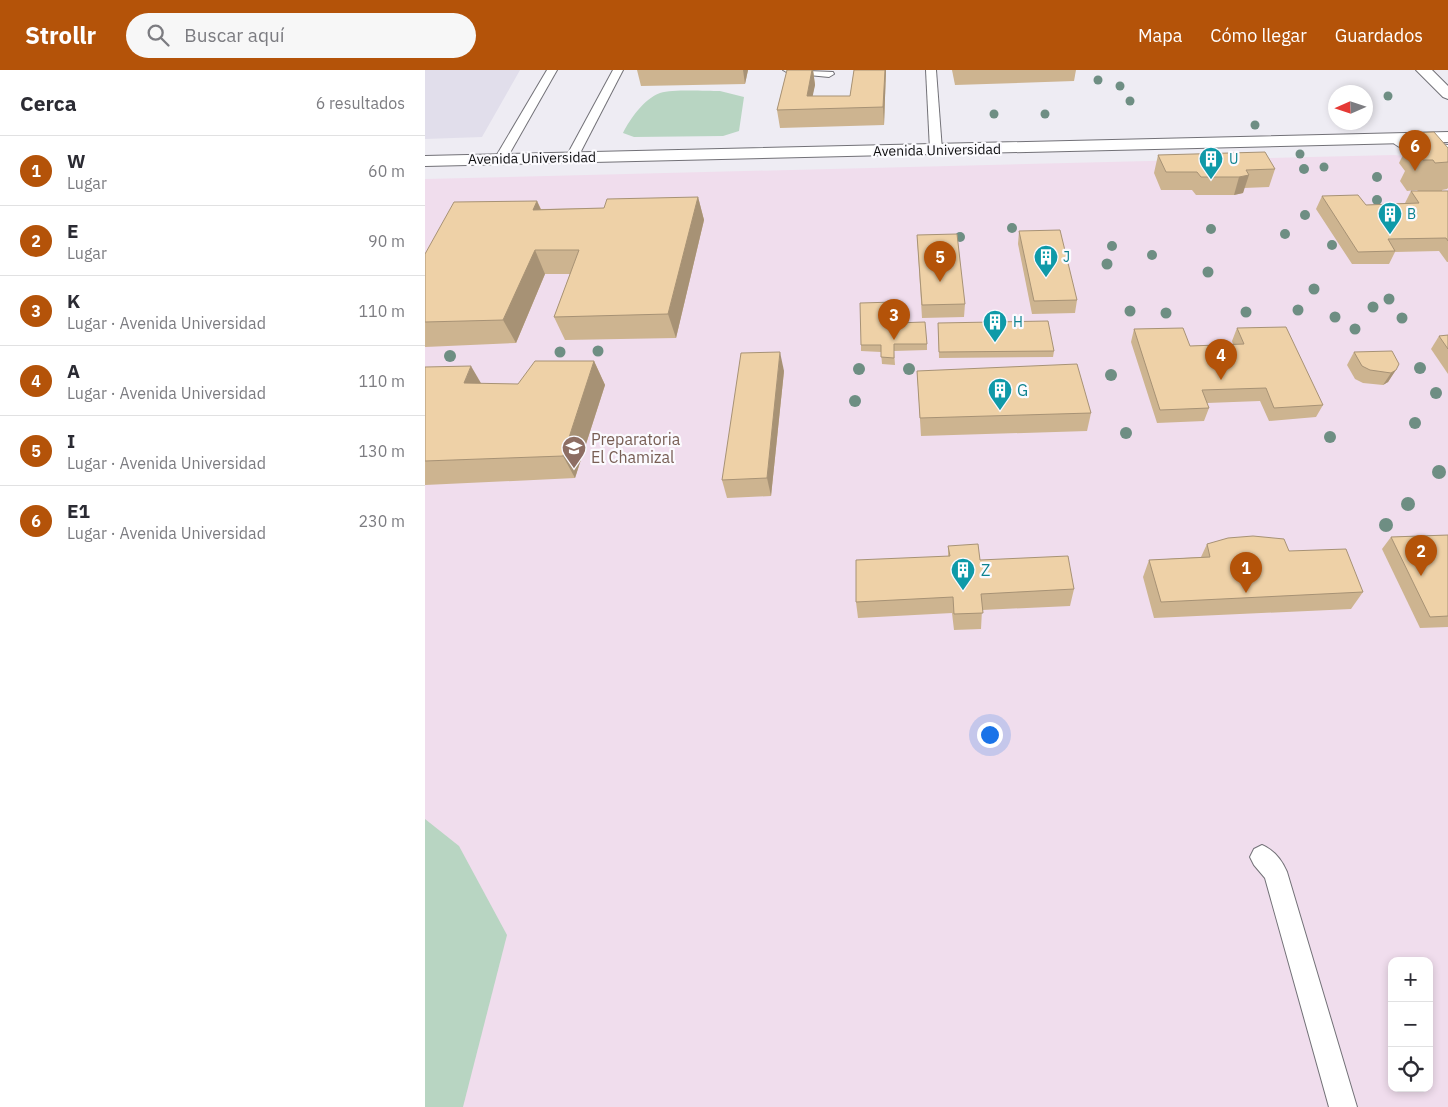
<!DOCTYPE html>
<html lang="es">
<meta charset="utf-8">
<style>
:root{--surface:#fff;--page:#f7f7f7;--text:#2b2b33;--muted:#7c7c81;--line:#e1e1e2;--accent:#b45309}
body{margin:0;font-family:"IBM Plex Sans",sans-serif;background:var(--page);color:var(--text)}
.controls{position:absolute;right:15px;bottom:15px;display:grid;overflow:hidden;border-radius:10px;box-shadow:0 2px 8px #0003}
.controls button{width:45px;height:45px;display:grid;place-items:center;padding:0;border:0;border-bottom:1px solid var(--line);background:var(--surface);color:var(--text);font:25px sans-serif}
.compass{position:absolute;left:903px;top:15px;width:45px;height:45px;border-radius:50%;background:var(--surface);box-shadow:0 2px 8px #0003;rotate:267deg}
.you{position:absolute;left:564px;top:664px;width:18px;height:18px;margin:-12px;border:4px solid #fff;border-radius:50%;background:#1a73e8;box-shadow:0 0 0 8px #1a73e833}
.badge{display:grid;place-items:center;width:32px;height:32px;border-radius:50%;background:var(--accent);color:#fff;font-size:16px;font-weight:700}
.pin{position:absolute;translate:-50% -41px;filter:drop-shadow(0 1px 2px #0008)}
.pin::after{content:'';position:absolute;top:26px;width:18px;height:15px;background:inherit;clip-path:polygon(0 0,100% 0,50% 100%)}
.list{margin:0;padding:0;list-style:none}
h2{display:flex;justify-content:space-between;align-items:center;height:65px;margin:0;padding:0 20px;font-size:21px}
h2 small{font-size:16px;font-weight:400;color:var(--muted)}
.list li{display:grid;grid-template-columns:32px 1fr auto;gap:15px;align-items:center;box-sizing:border-box;height:70px;padding:0 20px;border-top:1px solid var(--line)}
.list b{display:block;font-size:19px;white-space:nowrap}
.list p{margin:0;font-size:16px;white-space:nowrap;color:var(--muted)}
.list em{font-size:16px;font-style:normal;color:var(--muted)}
.icon{flex:none;width:28px;height:28px;fill:none;stroke:currentColor;stroke-width:2;stroke-linecap:round;stroke-linejoin:round}
.map{position:relative;flex:none;width:1023px;height:1037px;overflow:hidden}
header{display:flex;align-items:center;gap:30px;box-sizing:border-box;height:70px;padding:0 25px;background:var(--accent);color:#fff}
header strong{font-size:24px}
nav{display:flex;gap:28px;margin-inline-start:auto;font-size:18px}
.search{width:350px;height:45px;background:var(--page);display:flex;align-items:center;gap:12px;box-sizing:border-box;padding:0 18px;border-radius:28px;color:var(--muted);font-size:19px}
main{display:flex}
aside{flex:1;background:var(--surface)}
.map>svg:first-child{display:block}
</style>
<header>
<strong>Strollr</strong>
<div class="search"><svg class="icon" aria-label="search" viewBox="0 0 24 24"><circle cx="10" cy="10" r="6"/><path d="M15 15l6 6"/></svg>Buscar aquí</div>
<nav><a>Mapa</a><a>Cómo llegar</a><a>Guardados</a></nav>
</header>
<main>
<aside>
<h2>Cerca<small>6 resultados</small></h2>
<ul class="list">
<li><span class="badge">1</span><div><b>W</b><p>Lugar</p></div><em>60 m</em></li>
<li><span class="badge">2</span><div><b>E</b><p>Lugar</p></div><em>90 m</em></li>
<li><span class="badge">3</span><div><b>K</b><p>Lugar · Avenida Universidad</p></div><em>110 m</em></li>
<li><span class="badge">4</span><div><b>A</b><p>Lugar · Avenida Universidad</p></div><em>110 m</em></li>
<li><span class="badge">5</span><div><b>I</b><p>Lugar · Avenida Universidad</p></div><em>130 m</em></li>
<li><span class="badge">6</span><div><b>E1</b><p>Lugar · Avenida Universidad</p></div><em>230 m</em></li>
</ul>
</aside>
<div class="map">
<svg width="1023" height="1037" viewBox="0 0 1023 1037">
<rect width="100%" height="100%" fill="#eeecf3"/>
<polygon fill="#e1deeb" points="0,0 95,0 57,67 0,69"/>
<path fill="#f0dded" fill-rule="evenodd" d="M969,85L1023,90V1037H0V109ZM967,891H1004V1018H967Z"/>
<g fill="#b8d5c2">
<path d="M295,21L319,27L314,61L298,66L209,67L198,63C205,49 219,29 235,23C248,19 280,21 295,21Z"/>
<polygon points="0,749 34,776 82,865 38,1037 0,1037"/>
</g>
<g fill="none" stroke-linecap="round" stroke-linejoin="round">
<defs>
<g id="service">
<polygon points="122,0 132,0 82,88 76,91 72,90 70,88"/>
<polygon points="188,0 198,0 153,87 151,89 143,89 141,87"/>
<polygon points="358,0 408,2 409,4 404,7 363,3"/>
<polygon points="501,0 511,0 517,80 511,83 505,80"/>
<path d="M837,775C849,780 857,790 862,802L932,1037H904L840,808L829,795L825,787L829,779Z"/>
</g>
<polygon id="secondary" points="1023,62 1023,72 0,96 0,86"/>
<g id="primary">
<polygon points="991,0 1007,0 1023,16 1023,29 1018,27"/>
<path d="M973,64L991,71L1023,75V85C1006,83 976,85 965,69L967,66Z"/>
</g>
</defs>
<use href="#service" stroke="#727177" stroke-width="2"/>
<use href="#secondary" stroke="#727177" stroke-width="2"/>
<use href="#primary" stroke="#727177" stroke-width="2"/>
<use href="#service" fill="#fff" fill-rule="evenodd"/>
<use href="#secondary" fill="#fff" fill-rule="evenodd"/>
<use href="#primary" fill="#fff" fill-rule="evenodd"/>
</g>
<g fill="#6e8e83">
<circle cx="673" cy="10" r="4.5"/>
<circle cx="695" cy="16" r="4.5"/>
<circle cx="963" cy="26" r="4.5"/>
<circle cx="705" cy="31" r="4.5"/>
<circle cx="569" cy="44" r="4.5"/>
<circle cx="620" cy="44" r="4.5"/>
<circle cx="830" cy="55" r="4.5"/>
<circle cx="875" cy="84" r="4.5"/>
<circle cx="899" cy="97" r="4.5"/>
<circle cx="879" cy="99" r="5"/>
<circle cx="952" cy="107" r="5"/>
<circle cx="952" cy="130" r="5"/>
<circle cx="880" cy="145" r="5"/>
<circle cx="587" cy="158" r="5"/>
<circle cx="786" cy="159" r="5"/>
<circle cx="860" cy="164" r="5"/>
<circle cx="535" cy="167" r="5"/>
<circle cx="907" cy="175" r="5"/>
<circle cx="687" cy="176" r="5"/>
<circle cx="727" cy="185" r="5"/>
<circle cx="682" cy="194" r="5.5"/>
<circle cx="783" cy="202" r="5.5"/>
<circle cx="889" cy="219" r="5.5"/>
<circle cx="964" cy="229" r="5.5"/>
<circle cx="948" cy="237" r="5.5"/>
<circle cx="873" cy="240" r="5.5"/>
<circle cx="705" cy="241" r="5.5"/>
<circle cx="821" cy="242" r="5.5"/>
<circle cx="741" cy="243" r="5.5"/>
<circle cx="910" cy="247" r="5.5"/>
<circle cx="977" cy="248" r="5.5"/>
<circle cx="930" cy="259" r="5.5"/>
<circle cx="173" cy="281" r="5.5"/>
<circle cx="135" cy="282" r="5.5"/>
<circle cx="25" cy="286" r="6"/>
<circle cx="995" cy="298" r="6"/>
<circle cx="434" cy="299" r="6"/>
<circle cx="484" cy="299" r="6"/>
<circle cx="686" cy="305" r="6"/>
<circle cx="1011" cy="323" r="6"/>
<circle cx="430" cy="331" r="6"/>
<circle cx="990" cy="353" r="6"/>
<circle cx="701" cy="363" r="6"/>
<circle cx="905" cy="367" r="6"/>
<circle cx="1014" cy="402" r="7"/>
<circle cx="983" cy="434" r="7"/>
<circle cx="961" cy="455" r="7"/>
</g>
<g fill="#cdb490">
<polygon points="212,0 323,0 320,14 216,16"/>
<polygon points="362,0 388,0 390,15 387,26 425,26 429,0 461,0 459,55 355,58 352,40"/>
<polygon points="527,0 651,0 649,11 530,15"/>
<polygon points="989,63 1023,78 1023,118 1022,119 1017,120 1017,121 1023,121 1023,192 1022,192 1014,181 970,182 964,194 927,194 891,139 897,126 941,135 980,133 986,121 993,121 992,120 982,121 975,111 980,101 974,93"/>
<polygon points="733,85 850,99 844,117 819,118 818,123 809,125 771,125 767,120 736,120 729,103"/>
<polygon points="273,127 279,150 251,268 140,270 129,247 145,204 120,204 91,273 0,277 0,184 112,131 116,139 179,138"/>
<polygon points="594,161 652,230 650,243 607,244 593,174"/>
<polygon points="492,165 540,234 539,247 497,248"/>
<polygon points="470,253 502,274 502,280 469,281 470,295 457,294 456,282 436,281 436,275"/>
<polygon points="513,253 629,281 628,287 514,288"/>
<polygon points="812,258 898,335 891,347 844,351 835,331 782,333 784,338 779,351 732,353 706,272 709,259 765,276 808,274 807,271"/>
<polygon points="1023,265 1023,304 1006,279 1014,266"/>
<polygon points="929,282 974,294 963,312 958,315 938,313 930,309 922,295"/>
<polygon points="169,291 180,315 150,408 0,415 0,297 57,314 93,314"/>
<polygon points="359,301 346,426 302,428 297,410"/>
<polygon points="492,301 666,343 662,361 496,366"/>
<polygon points="1023,465 1023,557 995,558 957,479 966,467"/>
<polygon points="782,474 864,481 938,522 926,539 729,548 718,507 724,490 776,487"/>
<polygon points="523,476 555,490 649,519 645,536 557,540 556,559 529,560 527,543 433,548 431,532 523,486"/>
</g>
<g fill="#a79275">
<polygon points="318,0 323,0 320,14"/>
<polygon points="387,0 388,0 390,15 385,39 382,26"/>
<polygon points="460,0 461,0 459,55 458,37"/>
<polygon points="824,105 818,123 809,125 814,107"/>
<polygon points="273,127 279,150 251,268 243,244"/>
<polygon points="112,131 122,154 108,140"/>
<polygon points="110,180 120,204 91,273 78,250"/>
<polygon points="355,282 359,301 346,426 342,408"/>
<polygon points="169,291 180,315 150,408 138,386"/>
<polygon points="46,296 60,320 39,313"/>
<polygon points="971,300 963,312 958,315 966,303"/>
</g>
<g fill="#eed1a7" stroke="#a79275">
<polygon points="362,0 387,0 382,26 425,26 429,0 460,0 458,37 352,40"/>
<polygon points="1009,62 1023,78 1023,92 1010,93 1008,90 998,90 990,81 1003,80 989,63"/>
<polygon points="840,82 850,99 821,100 824,105 814,107 776,107 772,102 741,102 733,85"/>
<polygon points="986,121 1023,121 1023,171 1021,168 963,169 970,181 933,182 897,126 933,125 941,135 994,133"/>
<polygon points="273,127 243,244 129,247 154,180 110,180 78,250 0,252 0,184 29,132 112,131 108,140 179,138 182,129"/>
<polygon points="635,160 652,230 609,231 594,161"/>
<polygon points="532,164 540,234 497,235 492,165"/>
<polygon points="470,232 470,253 500,252 502,274 469,274 469,288 456,287 456,275 436,275 435,233"/>
<polygon points="623,251 629,281 514,282 513,253"/>
<polygon points="861,257 898,335 849,338 841,318 777,320 784,338 735,340 709,259 758,258 765,276 819,274 812,258"/>
<polygon points="1023,265 1023,279 1014,266"/>
<polygon points="967,281 974,294 971,300 966,303 945,300 937,296 929,282"/>
<polygon points="355,282 342,408 297,410 316,283"/>
<polygon points="110,291 169,291 138,386 0,391 0,297 46,296 39,313 93,314"/>
<polygon points="652,294 666,343 495,348 492,301"/>
<polygon points="1023,465 1023,546 1005,547 966,467"/>
<polygon points="828,466 859,469 864,481 921,479 938,522 736,532 724,490 785,487 782,474 803,468"/>
<polygon points="553,474 555,490 643,486 649,519 556,524 558,543 529,544 528,527 431,532 431,490 525,486 523,476"/>
</g>
<defs>
<symbol id="building-pin" viewBox="-11 -11 22 30"><path d="M0 17L-7.5 6A9.5 9.5 0 1 1 7.5 6Z" fill="#0f9aa8" stroke="#fbfafe"/><path d="M-4-6H4V6H1V3H-1V6H-4ZM-2.5-4.3h1.7v1.8h-1.7ZM.8-4.3h1.7v1.8H.8ZM-2.5-1h1.7V.8h-1.7ZM.8-1h1.7V.8H.8Z" fill="#fff"/></symbol>
<symbol id="school-pin" viewBox="-11 -11 22 30"><path d="M0 17L-7.5 6A9.5 9.5 0 1 1 7.5 6Z" fill="#8d6e63" stroke="#fbfafe"/><path d="M0-5L7-2L0 1L-7-2ZM-4 1L0 2.5L4 1V4Q0 6-4 4Z" fill="#fff"/></symbol>
</defs>
<g fill-rule="evenodd">
<use href="#building-pin" x="772" y="75" width="28" height="38"/>
<use href="#building-pin" x="951" y="130" width="28" height="38"/>
<use href="#building-pin" x="607" y="173" width="28" height="38"/>
<use href="#building-pin" x="556" y="238" width="28" height="38"/>
<use href="#building-pin" x="561" y="306" width="28" height="38"/>
<use href="#school-pin" x="135" y="364" width="28" height="38"/>
<use href="#building-pin" x="524" y="486" width="28" height="38"/>
</g>
<g text-anchor="middle" dominant-baseline="central" stroke-width="4.5" stroke-linejoin="round" paint-order="stroke">
<g font-size="14" fill="#0c0c0e" stroke="#fbfafe">
<text transform="translate(512 80) rotate(-1)">Avenida Universidad</text>
<text transform="translate(107 88) rotate(-1)">Avenida Universidad</text>
</g>
<g font-size="14" fill="#0d838f" stroke="#fbfafe" text-anchor="start">
<text x="804" y="89">U</text>
<text x="982" y="144">B</text>
<text x="638" y="187">J</text>
<text x="588" y="252">H</text>
</g>
<g font-size="16" fill="#0d838f" stroke="#fbfafe" text-anchor="start">
<text x="592" y="320">G</text>
<text x="556" y="500">Z</text>
</g>
<g font-size="16" fill="#785e54" stroke="#fbfafe" text-anchor="start">
<text x="166" y="369">Preparatoria<tspan x="166" dy="18">El Chamizal</tspan></text>
</g>
</g>
</svg>
<div class="controls">
<button>+</button>
<button>−</button>
<button><svg class="icon" aria-label="locate" viewBox="0 0 24 24"><circle cx="12" cy="12" r="6"/><path d="M12 2v4M12 18v4M2 12h4M18 12h4"/></svg></button>
</div>
<svg class="compass" viewBox="-18 -18 36 36"><path d="M0-13l5 13h-10z" fill="#e53935"/><path d="M0 13l5-13h-10z" fill="#7c7c81"/></svg>
<div class="you"></div>
<div class="pin badge" style="left:821px;top:523px">1</div>
<div class="pin badge" style="left:996px;top:506px">2</div>
<div class="pin badge" style="left:469px;top:270px">3</div>
<div class="pin badge" style="left:796px;top:310px">4</div>
<div class="pin badge" style="left:515px;top:212px">5</div>
<div class="pin badge" style="left:990px;top:101px">6</div>
</div>
</main>
